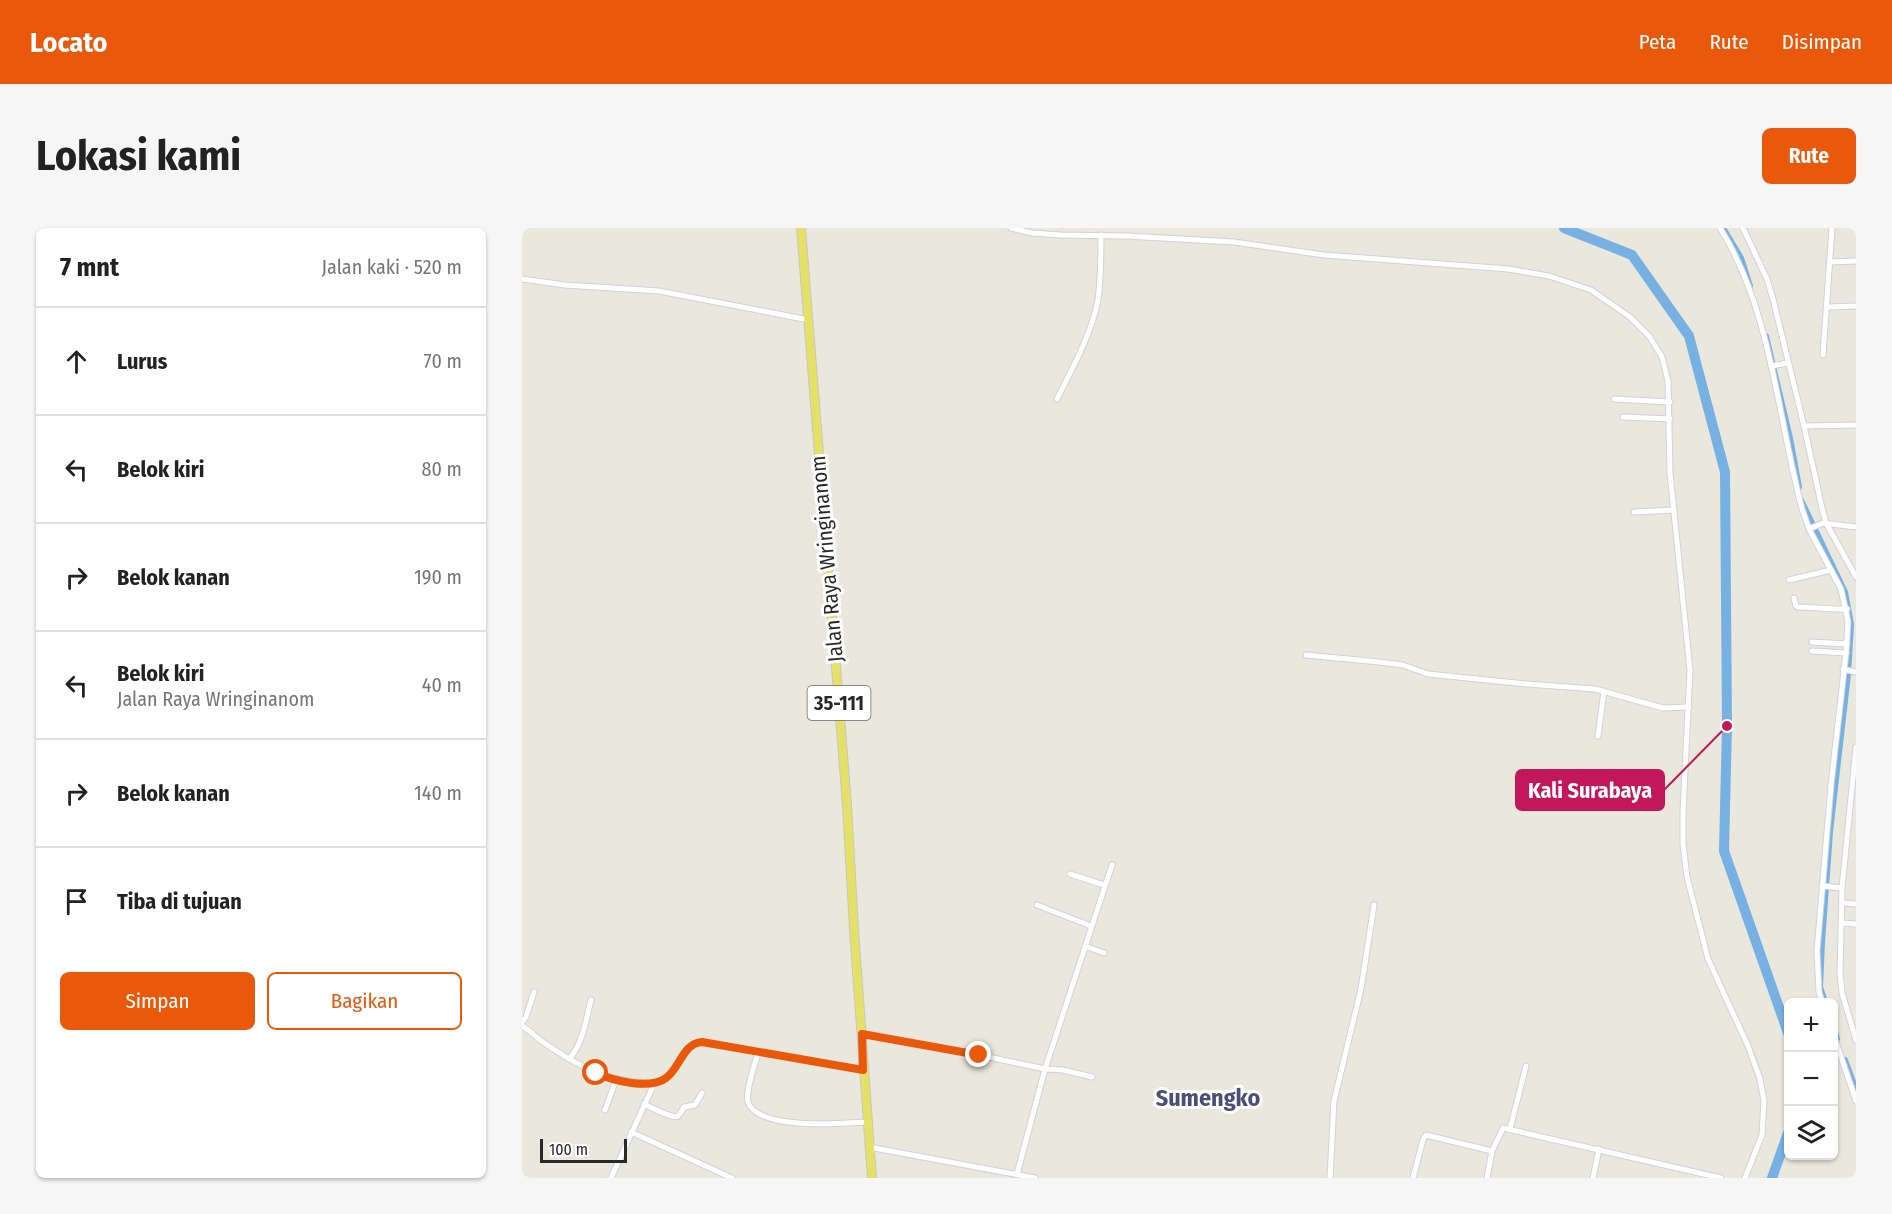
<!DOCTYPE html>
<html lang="id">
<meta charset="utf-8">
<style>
:root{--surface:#fff;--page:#f6f6f6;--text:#222;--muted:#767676;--line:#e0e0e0;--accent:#ea580c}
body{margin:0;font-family:"Fira Sans Condensed",sans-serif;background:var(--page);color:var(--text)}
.controls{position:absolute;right:18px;bottom:18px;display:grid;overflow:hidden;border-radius:9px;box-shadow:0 2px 4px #0004}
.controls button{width:54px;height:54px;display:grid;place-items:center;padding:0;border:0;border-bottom:2px solid var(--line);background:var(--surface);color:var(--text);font:30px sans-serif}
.scale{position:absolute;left:18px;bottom:15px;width:87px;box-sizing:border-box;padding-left:6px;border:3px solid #292929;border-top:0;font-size:16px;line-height:21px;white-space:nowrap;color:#292929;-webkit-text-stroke:4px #fff;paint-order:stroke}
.stop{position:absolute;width:18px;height:18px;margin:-14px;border:4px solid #ea580c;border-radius:50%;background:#fff}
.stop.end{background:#ea580c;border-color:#fff;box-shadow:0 2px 6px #0008}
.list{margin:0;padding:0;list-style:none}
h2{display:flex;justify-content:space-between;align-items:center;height:78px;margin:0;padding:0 24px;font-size:26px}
h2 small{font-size:20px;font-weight:400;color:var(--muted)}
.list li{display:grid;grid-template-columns:39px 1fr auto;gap:18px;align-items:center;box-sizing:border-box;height:108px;padding:0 24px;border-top:2px solid var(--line)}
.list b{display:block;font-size:22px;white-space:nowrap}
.list p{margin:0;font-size:20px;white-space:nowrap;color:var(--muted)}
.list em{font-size:20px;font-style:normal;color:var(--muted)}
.actions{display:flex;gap:12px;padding:18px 24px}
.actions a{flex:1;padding:14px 0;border:2px solid var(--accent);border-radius:9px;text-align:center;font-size:21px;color:var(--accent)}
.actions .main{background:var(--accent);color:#fff}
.icon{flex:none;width:33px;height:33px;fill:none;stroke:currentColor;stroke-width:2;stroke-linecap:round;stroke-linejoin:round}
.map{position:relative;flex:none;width:1334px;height:950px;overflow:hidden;border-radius:9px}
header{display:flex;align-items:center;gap:36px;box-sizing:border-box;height:84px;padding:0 30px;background:var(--accent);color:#fff}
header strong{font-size:28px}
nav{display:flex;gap:33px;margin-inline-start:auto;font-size:21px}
.intro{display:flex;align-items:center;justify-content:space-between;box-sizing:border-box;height:144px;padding:0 36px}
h1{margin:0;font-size:42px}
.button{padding:15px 27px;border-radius:9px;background:var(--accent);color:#fff;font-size:21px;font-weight:700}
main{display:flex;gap:36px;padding:0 36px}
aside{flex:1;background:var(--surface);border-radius:9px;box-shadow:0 2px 4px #0004}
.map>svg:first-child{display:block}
</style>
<header>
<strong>Locato</strong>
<nav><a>Peta</a><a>Rute</a><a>Disimpan</a></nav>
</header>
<div class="intro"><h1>Lokasi kami</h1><a class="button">Rute</a></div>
<main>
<aside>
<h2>7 mnt<small>Jalan kaki · 520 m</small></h2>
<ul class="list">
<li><svg class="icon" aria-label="ahead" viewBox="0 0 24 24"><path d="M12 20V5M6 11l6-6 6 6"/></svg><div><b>Lurus</b></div><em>70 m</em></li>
<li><svg class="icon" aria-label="left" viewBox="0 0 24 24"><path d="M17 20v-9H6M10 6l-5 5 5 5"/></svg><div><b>Belok kiri</b></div><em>80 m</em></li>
<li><svg class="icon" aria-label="right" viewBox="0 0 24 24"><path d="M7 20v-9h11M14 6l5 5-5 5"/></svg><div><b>Belok kanan</b></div><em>190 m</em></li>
<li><svg class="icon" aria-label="left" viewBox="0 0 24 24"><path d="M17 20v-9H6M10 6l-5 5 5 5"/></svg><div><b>Belok kiri</b><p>Jalan Raya Wringinanom</p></div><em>40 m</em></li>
<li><svg class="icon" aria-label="right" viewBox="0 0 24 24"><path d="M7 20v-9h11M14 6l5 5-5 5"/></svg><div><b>Belok kanan</b></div><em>140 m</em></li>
<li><svg class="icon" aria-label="arrive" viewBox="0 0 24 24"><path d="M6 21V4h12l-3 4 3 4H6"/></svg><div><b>Tiba di tujuan</b></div></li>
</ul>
<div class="actions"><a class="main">Simpan</a><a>Bagikan</a></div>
</aside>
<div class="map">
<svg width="1334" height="950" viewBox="0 0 1334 950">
<rect width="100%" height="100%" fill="#eae7dc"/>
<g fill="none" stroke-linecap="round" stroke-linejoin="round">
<g stroke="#77b1e4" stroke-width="6">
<polyline points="1201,0 1219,30 1228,58"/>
<polyline points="1244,108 1268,210 1277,259"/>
<polyline points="1279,272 1323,364 1329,396 1326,446 1308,604 1300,714 1298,759 1303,774"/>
<polyline points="1312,800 1315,811"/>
<polyline points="1323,832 1334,862"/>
</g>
<g stroke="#77b1e4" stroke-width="10">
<polyline points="1042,0 1110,27 1167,108 1203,244 1205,498 1202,623 1266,805"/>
<polyline points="1250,950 1266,905"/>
</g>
<defs>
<g id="street">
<polyline points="489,0 510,5 538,7 605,8 712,14 802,27 986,41 1027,48 1069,62 1108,89 1127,108 1140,129 1146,153 1148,245 1168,442 1161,583 1161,616 1165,649 1186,731 1226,818 1238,851 1242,873 1240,907 1223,950"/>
<path d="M1198,0C1250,84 1255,187 1280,281L1287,301L1319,361L1326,394L1324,425L1309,557L1295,723L1297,764L1300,774"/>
<polyline points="1221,0 1245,51 1251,71 1282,198 1300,280 1304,295 1334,349"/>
<polyline points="1307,34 1334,33"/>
<polyline points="0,51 43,57 137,63 287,92"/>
<polyline points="1306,79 1334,78"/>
<polyline points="1301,127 1310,0"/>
<polyline points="1249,138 1266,135"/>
<path d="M535,171C551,139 569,107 576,72C579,51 579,28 579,7"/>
<polyline points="1092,171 1148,174"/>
<polyline points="1101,189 1148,191"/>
<polyline points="1282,198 1334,197"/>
<polyline points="1112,284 1152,282"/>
<polyline points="1287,301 1301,295 1334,299"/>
<polyline points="1267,352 1309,342"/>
<path d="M1272,370L1274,378L1276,379C1293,379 1308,382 1325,381"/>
<polyline points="1290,414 1325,416"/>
<polyline points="1290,423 1324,425"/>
<polyline points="784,427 857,434 881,437 906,446 1005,456 1073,461 1141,480 1167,479"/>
<polyline points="1321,441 1334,444"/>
<polyline points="1076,508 1082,463"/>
<polyline points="1334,519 1320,660 1318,745 1320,765 1334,812"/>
<polyline points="548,646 582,657"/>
<polyline points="1300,658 1320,660"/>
<polyline points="1320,675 1334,676"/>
<polyline points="515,677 569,698"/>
<polyline points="1319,695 1334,696"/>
<polyline points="563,718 582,725"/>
<polyline points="0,794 4,789 12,764"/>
<path d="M0,798C7,802 12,807 18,812C48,833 78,851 115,854C126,856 136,856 145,849C158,838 161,815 180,814L341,842"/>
<polyline points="340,806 457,827 523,841 590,637"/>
<polyline points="1312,808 1334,873"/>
<path d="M236,825C233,836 223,864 226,874C236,903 321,895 345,894"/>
<path d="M47,831C61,816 64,791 69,772"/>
<path d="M122,876C129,879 150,891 156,888C159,886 160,882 162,879L173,877L180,865"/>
<polyline points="83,882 94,852"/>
<polyline points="988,901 1004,838"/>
<polyline points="109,904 210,950"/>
<polyline points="347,919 513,950"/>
<polyline points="495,946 523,841 541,842 570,849"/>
<polyline points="89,950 132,856"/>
<polyline points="808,950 812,873 839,761 852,677"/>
<polyline points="891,950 901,912 904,907 970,923"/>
<polyline points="965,950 970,923 981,900 1199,950"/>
<polyline points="1071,950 1077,921"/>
</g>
<polyline id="primary" points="279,0 325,577 332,702 350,950"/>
</defs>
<use href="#street" stroke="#d1d1e1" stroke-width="7"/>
<use href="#primary" stroke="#c7c7c7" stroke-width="10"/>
<use href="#street" stroke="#fff" stroke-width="5"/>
<use href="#primary" stroke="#e5e066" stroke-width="8"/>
</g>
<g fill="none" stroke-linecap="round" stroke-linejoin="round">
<path stroke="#ea580c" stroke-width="8" d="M74,845C92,853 128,862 144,850C158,840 161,815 180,814L341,842L340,806L457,827"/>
</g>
<g text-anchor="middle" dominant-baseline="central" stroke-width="6" stroke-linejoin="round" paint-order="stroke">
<rect fill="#fff" stroke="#696969" stroke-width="1.5" x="285.5" y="458" width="63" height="34" rx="4.5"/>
<g font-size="20" font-weight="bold" fill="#292929">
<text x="317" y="475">35-111</text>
</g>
<g font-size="21" fill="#292929" stroke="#fff">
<text transform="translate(305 331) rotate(-95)">Jalan Raya Wringinanom</text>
</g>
<g font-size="24" font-weight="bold" fill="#4e4d76" stroke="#fff">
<text x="686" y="870">Sumengko</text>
</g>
</g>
<path fill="none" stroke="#c2185b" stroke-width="2" d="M1205 498L1142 562"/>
<circle fill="#c2185b" stroke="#fff" stroke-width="2" cx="1205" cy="498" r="6"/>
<rect fill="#c2185b" stroke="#c2185b" stroke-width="2" x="994" y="542" width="148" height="40" rx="6"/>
<g font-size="22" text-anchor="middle" font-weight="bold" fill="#fff">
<text x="1068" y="570">Kali Surabaya</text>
</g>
</svg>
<div class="controls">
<button>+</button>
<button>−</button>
<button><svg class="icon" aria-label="layers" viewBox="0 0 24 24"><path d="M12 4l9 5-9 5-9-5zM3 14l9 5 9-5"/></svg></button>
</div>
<div class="scale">100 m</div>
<div class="stop" style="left:74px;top:845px"></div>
<div class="stop end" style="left:457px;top:827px"></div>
</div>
</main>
